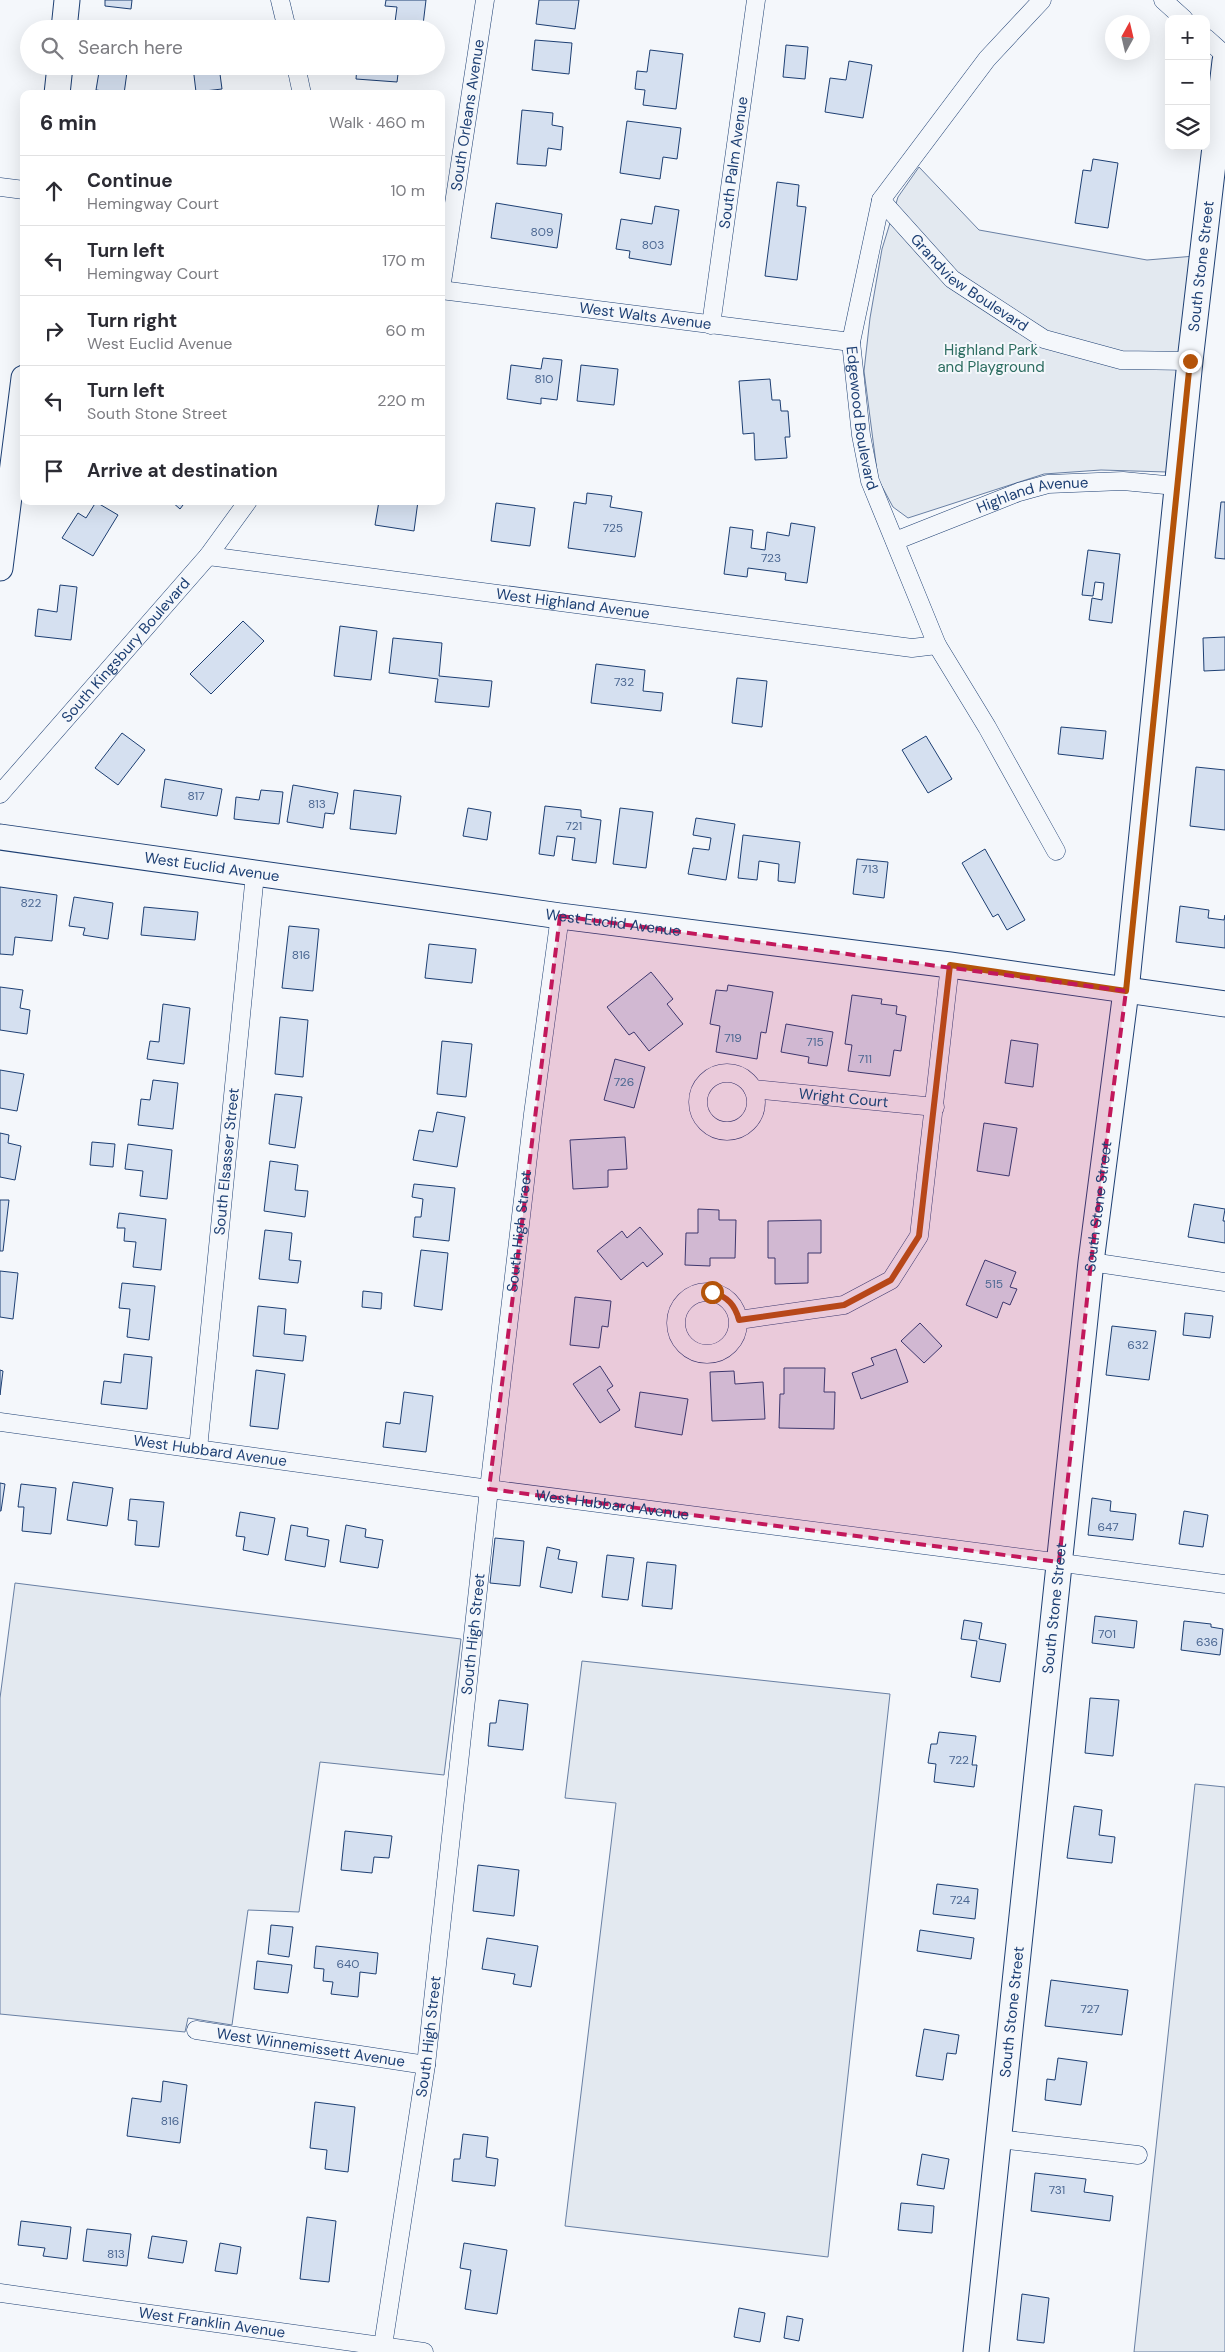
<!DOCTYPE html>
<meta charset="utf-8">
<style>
:root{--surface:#fff;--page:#f2f2f3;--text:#2b2b33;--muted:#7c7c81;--line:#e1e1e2}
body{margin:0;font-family:"DM Sans",sans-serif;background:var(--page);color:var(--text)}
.controls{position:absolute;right:15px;top:15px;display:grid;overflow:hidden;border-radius:10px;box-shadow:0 5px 20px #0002}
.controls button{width:45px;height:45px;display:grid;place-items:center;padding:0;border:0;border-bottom:1px solid var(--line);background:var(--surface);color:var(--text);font:25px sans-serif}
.compass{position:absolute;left:1105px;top:15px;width:45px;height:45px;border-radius:50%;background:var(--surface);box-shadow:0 5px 20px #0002;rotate:8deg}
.stop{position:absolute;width:15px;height:15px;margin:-11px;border:4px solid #b45309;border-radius:50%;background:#fff}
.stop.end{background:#b45309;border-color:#fff;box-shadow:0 1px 5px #0008}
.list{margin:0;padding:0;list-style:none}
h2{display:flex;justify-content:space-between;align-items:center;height:65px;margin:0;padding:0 20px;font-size:21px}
h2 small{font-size:16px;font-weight:400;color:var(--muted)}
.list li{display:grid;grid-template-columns:32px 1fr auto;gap:15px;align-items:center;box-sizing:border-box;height:70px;padding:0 20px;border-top:1px solid var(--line)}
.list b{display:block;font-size:19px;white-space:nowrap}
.list p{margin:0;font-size:16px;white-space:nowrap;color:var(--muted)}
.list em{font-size:16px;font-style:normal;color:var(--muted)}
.icon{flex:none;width:28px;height:28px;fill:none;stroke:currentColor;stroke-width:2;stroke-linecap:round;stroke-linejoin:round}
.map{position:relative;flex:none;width:1225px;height:2352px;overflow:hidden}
.search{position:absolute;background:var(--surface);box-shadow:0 5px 20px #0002;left:20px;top:20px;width:425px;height:55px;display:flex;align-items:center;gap:12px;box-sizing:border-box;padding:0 18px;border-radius:28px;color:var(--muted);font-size:19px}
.panel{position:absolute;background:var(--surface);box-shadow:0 5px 20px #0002;left:20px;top:90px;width:425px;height:415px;border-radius:10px}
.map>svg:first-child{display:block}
</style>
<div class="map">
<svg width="1225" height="2352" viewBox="0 0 1225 2352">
<rect width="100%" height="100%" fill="#f4f7fb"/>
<g fill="#e3e9f0" stroke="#687fa3">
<polygon points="919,167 979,230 1147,260 1195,256 1167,472 1101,470 1044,474 908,518 893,507 878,479 864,371 870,318 882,249 898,197"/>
<polygon points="15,1583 461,1639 444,1775 320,1762 299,1912 248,1910 232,2025 188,2018 185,2032 0,2014 0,1698"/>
<polygon points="582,1661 890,1694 828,2257 565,2226 616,1803 565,1798"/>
<polygon points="1195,1784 1225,1787 1225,2352 1134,2352"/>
</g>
<g fill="#d5e0f0" stroke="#1d3f73">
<polygon points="105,0 132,0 131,9 105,6"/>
<polygon points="386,0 426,0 423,25 395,22 397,7 385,6"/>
<polygon points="539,0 579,0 575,29 536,24"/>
<polygon points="535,40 572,43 569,74 532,70"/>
<polygon points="786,45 808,47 805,79 783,77"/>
<polygon points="650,50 683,54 676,109 643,105 645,90 635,89 637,71 647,72"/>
<polygon points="849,61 872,65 863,118 825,112 830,78 846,80"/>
<polygon points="100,66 135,66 134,73 127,72 124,94 96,90"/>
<polygon points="190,66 235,66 236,73 220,74 222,89 196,92 193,67"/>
<polygon points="357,66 399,66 397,82 356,79"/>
<polygon points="522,110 553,113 552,125 563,127 561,150 548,148 546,166 517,164"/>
<polygon points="627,121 681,128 677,159 663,157 660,179 620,173"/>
<polygon points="1093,159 1118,163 1108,228 1075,223 1083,170 1091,171"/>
<polygon points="777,182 799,185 797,206 806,207 797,280 765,276"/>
<polygon points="496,203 562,214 557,248 491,238"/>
<polygon points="655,206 679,210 671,265 629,258 630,251 616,249 621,219 652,224"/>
<polygon points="543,358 562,360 557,400 541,398 541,404 507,399 511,365 541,369"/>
<polygon points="581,365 618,369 614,405 577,401"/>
<polygon points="770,379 772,400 780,400 781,411 788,411 790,437 785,437 787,458 755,460 754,433 743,434 739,381"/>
<polygon points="587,493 612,496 610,507 642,512 635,557 568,548 574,502 586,504"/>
<polygon points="171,501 186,501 180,509"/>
<polygon points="379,501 393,501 403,504 403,501 418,501 414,531 375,525"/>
<polygon points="96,502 118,515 93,556 62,538 78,513 86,518"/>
<polygon points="1221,502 1225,502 1225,559 1215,558"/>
<polygon points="496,503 535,508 530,546 491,541"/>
<polygon points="791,523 815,527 807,583 785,580 786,573 748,568 747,577 724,574 730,527 753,530 751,548 765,550 767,532 789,536"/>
<polygon points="1088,550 1120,554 1112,623 1089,620 1092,598 1102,600 1104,583 1095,582 1093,596 1082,595"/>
<polygon points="60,585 77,587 71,640 35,636 38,609 57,612"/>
<polygon points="243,621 264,641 211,694 190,674"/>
<polygon points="340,626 377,631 371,680 334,676"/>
<polygon points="1225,637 1225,670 1204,671 1203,638"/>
<polygon points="393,638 442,643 439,676 492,681 489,707 435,702 438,679 389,673"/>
<polygon points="596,664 645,670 643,691 663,693 661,711 591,703"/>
<polygon points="737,678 767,681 762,727 732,723"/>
<polygon points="1061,727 1106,731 1103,759 1058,754"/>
<polygon points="122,733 145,750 118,785 95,768"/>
<polygon points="926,736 952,779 928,793 902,750"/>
<polygon points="1196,767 1225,770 1225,830 1190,826"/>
<polygon points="165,779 222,789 217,816 161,807"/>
<polygon points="293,785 338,793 334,814 325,813 323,828 287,822"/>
<polygon points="261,790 283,792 279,824 234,819 236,797 259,800"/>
<polygon points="354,790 401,796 396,834 350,829"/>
<polygon points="545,806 581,810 581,817 601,820 596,863 572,860 575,838 557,836 554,856 539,854"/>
<polygon points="468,808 491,812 487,840 463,836"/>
<polygon points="620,808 653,812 646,868 613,864"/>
<polygon points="696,818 735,824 726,880 688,874 693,848 709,850 711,838 693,835"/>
<polygon points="743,835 800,842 795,883 778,881 779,864 759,861 757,880 738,878"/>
<polygon points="985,849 1025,920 1007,930 998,914 993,917 962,863"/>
<polygon points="857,859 888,862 884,898 853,894"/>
<polygon points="0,887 57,895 52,941 15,937 13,955 0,954"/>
<polygon points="74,897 113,903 108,939 83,935 85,928 69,926"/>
<polygon points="1180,906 1209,910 1208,918 1224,920 1225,915 1225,948 1176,942"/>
<polygon points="144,907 198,912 195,940 141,935"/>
<polygon points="289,926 319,929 313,991 282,988"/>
<polygon points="429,944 476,949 472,983 425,978"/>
<polygon points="651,972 673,999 667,1004 683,1024 649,1051 634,1032 629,1035 607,1007"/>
<polygon points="728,985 773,992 766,1033 761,1032 757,1059 716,1052 720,1026 710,1024 716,990 727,991"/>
<polygon points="0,987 23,990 20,1008 30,1010 27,1034 0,1030"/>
<polygon points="852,995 882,999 881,1004 897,1006 896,1014 906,1016 901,1051 894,1050 890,1076 848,1071 852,1045 845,1044"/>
<polygon points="163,1004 190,1008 184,1064 147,1059 150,1041 159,1042"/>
<polygon points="280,1017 308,1020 303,1077 275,1074"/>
<polygon points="786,1024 833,1032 827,1066 808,1063 809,1057 781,1052"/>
<polygon points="1011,1040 1038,1044 1033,1087 1005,1083"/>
<polygon points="442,1041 472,1044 466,1097 437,1094"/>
<polygon points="615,1059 645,1067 634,1108 604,1100"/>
<polygon points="0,1070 24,1074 17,1111 0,1108"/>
<polygon points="153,1080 178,1083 173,1129 138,1125 141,1099 150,1100"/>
<polygon points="275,1094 302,1097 295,1148 269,1144"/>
<polygon points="437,1112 465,1117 457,1167 413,1160 419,1130 433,1132"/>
<polygon points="984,1123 1017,1128 1009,1176 977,1171"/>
<polygon points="0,1133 9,1135 8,1143 21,1146 15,1180 0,1177"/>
<polygon points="625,1137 627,1169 608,1170 608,1187 573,1189 570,1140"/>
<polygon points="92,1142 115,1144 113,1167 90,1165"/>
<polygon points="128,1144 172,1150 167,1199 140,1196 143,1171 125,1169"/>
<polygon points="270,1161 298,1165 295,1190 308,1191 305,1217 264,1211"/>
<polygon points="414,1184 455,1188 449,1241 413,1237 415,1217 421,1217 423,1199 412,1197"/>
<polygon points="0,1200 9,1200 3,1251 0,1251"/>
<polygon points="1194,1204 1225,1209 1223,1221 1225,1221 1225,1243 1188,1237"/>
<polygon points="698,1209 719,1210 719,1220 736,1220 735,1258 710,1258 710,1266 685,1265 686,1233 698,1233"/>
<polygon points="119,1213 166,1219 161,1270 133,1267 136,1242 124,1241 125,1228 117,1228"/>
<polygon points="821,1220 821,1253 808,1253 808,1283 775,1284 775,1258 768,1258 768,1221"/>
<polygon points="640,1227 663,1254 647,1267 643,1262 621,1280 597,1251 622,1231 627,1238"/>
<polygon points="265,1230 292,1233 289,1260 301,1261 298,1283 259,1279"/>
<polygon points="421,1250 448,1253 442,1310 414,1306"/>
<polygon points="985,1260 1016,1272 1010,1287 1017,1289 1010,1305 1003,1302 997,1318 966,1305"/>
<polygon points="0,1271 18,1273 13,1319 0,1317"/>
<polygon points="122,1283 155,1286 149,1340 127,1337 130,1309 119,1308"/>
<polygon points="363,1291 382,1293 381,1309 362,1307"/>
<polygon points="575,1297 611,1301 608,1327 602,1326 599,1348 570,1345"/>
<polygon points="258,1306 286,1309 284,1334 306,1336 303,1361 253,1356"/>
<polygon points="1185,1313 1213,1316 1210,1338 1183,1335"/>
<polygon points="920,1323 942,1346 924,1363 901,1341"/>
<polygon points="1112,1326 1156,1331 1149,1380 1106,1375"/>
<polygon points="896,1349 908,1382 861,1399 852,1373 874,1365 871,1358"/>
<polygon points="124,1354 152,1357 147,1409 101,1404 104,1381 121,1383"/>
<polygon points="600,1366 613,1386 607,1390 620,1410 600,1423 573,1384"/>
<polygon points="784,1368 825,1368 824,1392 835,1392 834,1429 779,1428 780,1394 784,1394"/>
<polygon points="0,1370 3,1371 0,1395"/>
<polygon points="256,1370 285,1374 278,1429 250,1426"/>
<polygon points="734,1371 735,1384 763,1382 765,1419 712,1421 710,1372"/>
<polygon points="404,1392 433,1396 426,1452 383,1447 386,1422 400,1424"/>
<polygon points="640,1392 688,1399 682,1435 635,1427"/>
<polygon points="73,1482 113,1488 107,1526 67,1520"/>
<polygon points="0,1483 5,1484 1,1511 0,1511"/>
<polygon points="21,1484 56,1488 51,1534 22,1531 24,1507 18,1507"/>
<polygon points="1092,1498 1111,1501 1110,1511 1136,1514 1133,1540 1088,1535"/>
<polygon points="130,1499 164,1502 159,1547 135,1545 137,1521 128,1520"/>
<polygon points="1184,1511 1208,1515 1203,1547 1179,1544"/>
<polygon points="240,1512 275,1518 268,1555 243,1550 245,1537 236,1536"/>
<polygon points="291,1525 308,1528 307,1536 329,1540 325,1567 285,1560"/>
<polygon points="346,1525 366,1529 365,1537 383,1540 378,1568 340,1562"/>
<polygon points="495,1538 524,1541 520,1586 490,1583"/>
<polygon points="547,1547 560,1550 558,1559 577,1562 572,1593 540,1587"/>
<polygon points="607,1555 634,1558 628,1600 602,1597"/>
<polygon points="647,1562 676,1565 672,1609 642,1606"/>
<polygon points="1095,1616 1137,1621 1134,1648 1092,1643"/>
<polygon points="964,1620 982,1623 979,1639 1006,1644 1000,1682 971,1677 977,1641 961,1639"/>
<polygon points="1184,1621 1211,1624 1211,1627 1223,1629 1220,1655 1181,1650"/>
<polygon points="1090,1698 1119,1700 1113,1756 1085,1753"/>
<polygon points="499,1700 528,1704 523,1750 488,1746 490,1723 496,1723"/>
<polygon points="939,1732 976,1736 972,1765 977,1765 974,1787 934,1782 936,1764 928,1763 931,1744 937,1744"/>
<polygon points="1074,1806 1102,1810 1099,1835 1115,1837 1112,1863 1067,1858"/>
<polygon points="345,1831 392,1836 389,1858 374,1857 372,1873 341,1870"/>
<polygon points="478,1865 519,1870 514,1916 473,1911"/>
<polygon points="937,1884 978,1889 975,1919 933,1914"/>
<polygon points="271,1925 293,1927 289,1957 268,1954"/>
<polygon points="920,1930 974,1938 971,1959 917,1951"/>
<polygon points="487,1938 538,1946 531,1987 513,1984 515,1974 482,1969"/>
<polygon points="316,1946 378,1953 376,1974 360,1972 358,1997 331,1994 333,1982 323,1981 324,1969 314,1968"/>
<polygon points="257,1961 292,1965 288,1993 254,1989"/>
<polygon points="1051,1980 1128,1990 1122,2035 1045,2026"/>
<polygon points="924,2029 959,2035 956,2054 947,2053 943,2080 916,2076"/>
<polygon points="1058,2058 1087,2062 1081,2105 1045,2100 1047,2079 1055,2080"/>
<polygon points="163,2081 187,2085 180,2143 127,2136 132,2098 161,2102"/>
<polygon points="315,2102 355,2107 348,2172 325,2169 327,2150 310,2148"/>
<polygon points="463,2134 488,2137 486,2157 498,2159 495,2186 452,2181 454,2159 460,2159"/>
<polygon points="922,2154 949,2159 944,2189 917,2185"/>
<polygon points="1035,2173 1086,2179 1084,2192 1113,2196 1110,2221 1031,2211"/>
<polygon points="901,2203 934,2206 932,2233 898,2230"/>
<polygon points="307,2217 336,2221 329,2282 300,2279"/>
<polygon points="21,2221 71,2227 67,2259 43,2256 45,2248 18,2245"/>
<polygon points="87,2229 131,2234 127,2266 83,2261"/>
<polygon points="152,2236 187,2241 183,2263 148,2258"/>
<polygon points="220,2243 241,2247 237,2274 215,2271"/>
<polygon points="464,2243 507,2250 497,2314 465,2309 471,2270 460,2268"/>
<polygon points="1022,2294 1049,2298 1044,2343 1017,2340"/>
<polygon points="739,2308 765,2313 760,2342 734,2337"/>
<polygon points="787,2316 803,2319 799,2341 784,2338"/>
</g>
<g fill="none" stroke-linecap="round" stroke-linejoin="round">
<defs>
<g id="street">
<polyline points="280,0 287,29"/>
<path id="s1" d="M1042,0L987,59L881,200L851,342L861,435L870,481L937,645L987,727L1056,851"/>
<polyline points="1163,0 1184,19"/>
<polyline points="1206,38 1225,55"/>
<polyline points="296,66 302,94"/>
<polyline points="0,187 24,190"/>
<path id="s2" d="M881,200L952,279L1044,339L1121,360L1190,361"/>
<path id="s3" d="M441,289L485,0"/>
<path id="s4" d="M441,290L851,342"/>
<path id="s5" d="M711,325L756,0"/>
<path id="s6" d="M895,541L1019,492L1048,484L1123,481L1176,486"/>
<path id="s7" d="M208,556L912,648L937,645"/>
<path id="s8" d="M0,794L208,556L248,501"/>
<circle cx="727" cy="1102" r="29"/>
<path id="s9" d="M753,1089L935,1107"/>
<polyline points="1091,1262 1225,1282"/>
<circle cx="707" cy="1323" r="31"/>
<polyline points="739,1320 844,1305 891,1280 919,1236 950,965"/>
<path id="s10" d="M0,1422L489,1489L1225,1584"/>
<path id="s11" d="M198,1449L255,874"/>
<path id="s12" d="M196,2030L426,2065"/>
<polyline points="999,2139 1138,2155"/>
<path id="s13" d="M0,2293L424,2352"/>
<path id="s14" d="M382,2352L426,2065L489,1489L533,1114L560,916"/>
</g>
<g id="secondary">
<polyline points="64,29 67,0"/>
<polyline points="57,94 60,66"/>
<polyline points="0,568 24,378"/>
<path id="s15" d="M0,837L560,916L950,965L1225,1004"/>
<path id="s16" d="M976,2352L1091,1262L1126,991L1190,361L1225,61"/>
</g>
</defs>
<use href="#street" stroke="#1d3f73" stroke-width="19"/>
<use href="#secondary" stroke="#1d3f73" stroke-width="27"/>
<use href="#street" stroke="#f4f7fb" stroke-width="18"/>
<use href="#secondary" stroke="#f4f7fb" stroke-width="25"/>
</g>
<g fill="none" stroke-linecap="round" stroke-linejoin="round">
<path stroke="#b45309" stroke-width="6" d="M712,1292C728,1297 735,1305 739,1320L844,1305L891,1280L919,1236L950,965L1126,991L1190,361"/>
</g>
<path fill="#c2185b" fill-opacity="0.2" stroke="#c2185b" stroke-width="4" stroke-dasharray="10 6" stroke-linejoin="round" d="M560,916L1126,991L1091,1262L1059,1562L489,1489Z"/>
<g text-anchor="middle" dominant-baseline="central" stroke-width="4" stroke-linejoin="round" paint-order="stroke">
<g font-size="12" fill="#4b6792">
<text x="542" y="232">809</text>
<text x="653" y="245">803</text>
<text x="544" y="379">810</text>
<text x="613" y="528">725</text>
<text x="771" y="558">723</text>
<text x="624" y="682">732</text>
<text x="196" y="796">817</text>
<text x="317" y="804">813</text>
<text x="574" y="826">721</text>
<text x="870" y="869">713</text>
<text x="31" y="903">822</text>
<text x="301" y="955">816</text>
<text x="733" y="1038">719</text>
<text x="815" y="1042">715</text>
<text x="865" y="1059">711</text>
<text x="624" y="1082">726</text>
<text x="994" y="1284">515</text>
<text x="1138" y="1345">632</text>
<text x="1108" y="1527">647</text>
<text x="1107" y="1634">701</text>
<text x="1207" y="1642">636</text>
<text x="959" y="1760">722</text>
<text x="960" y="1900">724</text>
<text x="348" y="1964">640</text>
<text x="1090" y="2009">727</text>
<text x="170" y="2121">816</text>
<text x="1057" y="2190">731</text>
<text x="116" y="2254">813</text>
</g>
<g font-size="15" fill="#1d3f73" stroke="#f4f7fb">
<text stroke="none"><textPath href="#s3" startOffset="176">South Orleans Avenue</textPath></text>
<text stroke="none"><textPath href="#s5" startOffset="164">South Palm Avenue</textPath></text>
<text stroke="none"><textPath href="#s16" startOffset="2098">South Stone Street</textPath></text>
<text stroke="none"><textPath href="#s2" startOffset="122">Grandview Boulevard</textPath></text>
<text stroke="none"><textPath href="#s4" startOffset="206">West Walts Avenue</textPath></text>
<text stroke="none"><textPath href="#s1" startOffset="479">Edgewood Boulevard</textPath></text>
<text stroke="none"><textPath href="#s6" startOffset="146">Highland Avenue</textPath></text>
<text stroke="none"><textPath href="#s7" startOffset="368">West Highland Avenue</textPath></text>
<text stroke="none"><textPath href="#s8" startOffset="191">South Kingsbury Boulevard</textPath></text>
<text stroke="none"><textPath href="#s15" startOffset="214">West Euclid Avenue</textPath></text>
<text stroke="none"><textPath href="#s15" startOffset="619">West Euclid Avenue</textPath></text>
<text stroke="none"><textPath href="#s9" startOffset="91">Wright Court</textPath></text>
<text stroke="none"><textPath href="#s11" startOffset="289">South Elsasser Street</textPath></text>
<text stroke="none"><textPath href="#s16" startOffset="1152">South Stone Street</textPath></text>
<text stroke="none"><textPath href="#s14" startOffset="1129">South High Street</textPath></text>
<text stroke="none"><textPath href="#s10" startOffset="212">West Hubbard Avenue</textPath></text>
<text stroke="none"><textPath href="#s10" startOffset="618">West Hubbard Avenue</textPath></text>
<text stroke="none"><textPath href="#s16" startOffset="748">South Stone Street</textPath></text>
<text stroke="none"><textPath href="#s14" startOffset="724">South High Street</textPath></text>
<text stroke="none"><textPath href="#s16" startOffset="342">South Stone Street</textPath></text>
<text stroke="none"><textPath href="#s14" startOffset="319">South High Street</textPath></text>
<text stroke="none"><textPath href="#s12" startOffset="116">West Winnemissett Avenue</textPath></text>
<text stroke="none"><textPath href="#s13" startOffset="214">West Franklin Avenue</textPath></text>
</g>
<g font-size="15" fill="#2c6c60" stroke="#f4f7fb">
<text x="991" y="350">Highland Park<tspan x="991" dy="17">and Playground</tspan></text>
</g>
</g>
</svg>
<div class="controls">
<button>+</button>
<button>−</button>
<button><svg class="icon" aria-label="layers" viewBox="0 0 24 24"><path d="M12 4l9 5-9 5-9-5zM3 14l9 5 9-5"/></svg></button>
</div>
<svg class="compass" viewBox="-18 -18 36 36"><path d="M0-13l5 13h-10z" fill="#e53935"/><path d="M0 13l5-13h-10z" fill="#7c7c81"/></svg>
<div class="stop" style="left:712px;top:1292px"></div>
<div class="stop end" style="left:1190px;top:361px"></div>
<div class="search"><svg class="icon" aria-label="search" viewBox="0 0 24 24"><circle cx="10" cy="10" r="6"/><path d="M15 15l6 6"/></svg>Search here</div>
<section class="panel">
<h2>6 min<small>Walk · 460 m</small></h2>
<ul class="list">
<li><svg class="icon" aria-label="ahead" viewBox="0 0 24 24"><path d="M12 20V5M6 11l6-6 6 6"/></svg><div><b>Continue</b><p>Hemingway Court</p></div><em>10 m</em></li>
<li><svg class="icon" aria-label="left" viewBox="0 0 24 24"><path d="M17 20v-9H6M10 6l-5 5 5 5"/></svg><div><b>Turn left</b><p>Hemingway Court</p></div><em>170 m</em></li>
<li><svg class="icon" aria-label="right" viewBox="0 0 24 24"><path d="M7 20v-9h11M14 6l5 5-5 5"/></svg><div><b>Turn right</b><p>West Euclid Avenue</p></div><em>60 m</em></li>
<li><svg class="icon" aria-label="left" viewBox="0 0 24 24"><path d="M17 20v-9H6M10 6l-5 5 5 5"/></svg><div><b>Turn left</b><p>South Stone Street</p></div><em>220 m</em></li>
<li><svg class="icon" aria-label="arrive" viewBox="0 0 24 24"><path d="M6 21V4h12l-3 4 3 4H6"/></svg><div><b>Arrive at destination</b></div></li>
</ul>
</section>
</div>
